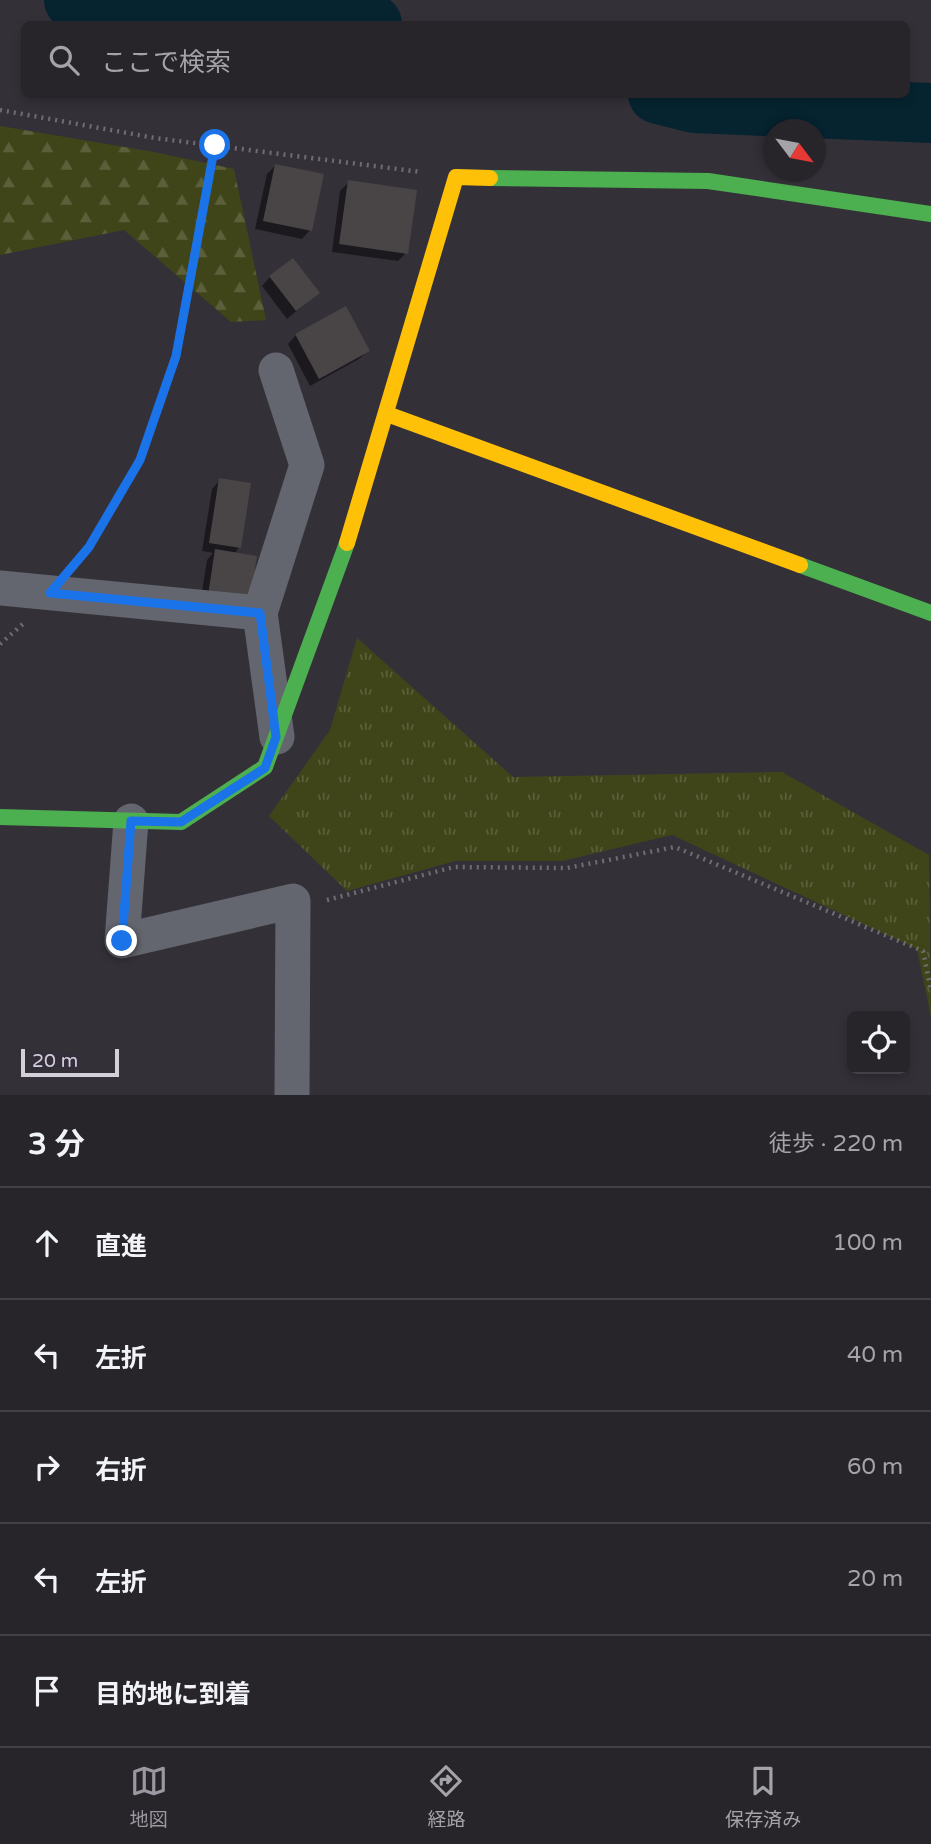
<!DOCTYPE html>
<html lang="ja">
<meta charset="utf-8">
<style>
:root{--surface:#27242a;--page:#2f2c32;--text:#f1f3f6;--muted:#a4a4a8;--line:#434147;--accent:#9c98a1}
body{margin:0;font-family:"Varela Round","Noto Sans JP",sans-serif;background:var(--page);color:var(--text)}
.controls{position:absolute;right:21px;bottom:21px;display:grid;overflow:hidden;border-radius:10px;box-shadow:0 4px 10px #0003}
.controls button{width:63px;height:63px;display:grid;place-items:center;padding:0;border:0;border-bottom:2px solid var(--line);background:var(--surface);color:var(--text);font:35px sans-serif}
.compass{position:absolute;left:763px;top:119px;width:63px;height:63px;border-radius:50%;background:var(--surface);box-shadow:0 4px 10px #0003;rotate:122deg}
.scale{position:absolute;left:21px;bottom:18px;width:98px;box-sizing:border-box;padding-left:7px;border:4px solid #d4d0da;border-top:0;font-size:19px;line-height:24px;white-space:nowrap;color:#d4d0da;-webkit-text-stroke:5px #332d3b;paint-order:stroke}
.stop{position:absolute;width:21px;height:21px;margin:-16px;border:5px solid #1a73e8;border-radius:50%;background:#fff}
.stop.end{background:#1a73e8;border-color:#fff;box-shadow:0 2px 7px #0008}
.list{margin:0;padding:0;list-style:none}
h2{display:flex;justify-content:space-between;align-items:center;height:91px;margin:0;padding:0 28px;font-size:30px}
h2 small{font-size:23px;font-weight:400;color:var(--muted)}
.list li{display:grid;grid-template-columns:46px 1fr auto;gap:21px;align-items:center;box-sizing:border-box;height:112px;padding:0 28px;border-top:2px solid var(--line)}
.list b{display:block;font-size:26px;white-space:nowrap}
.list em{font-size:23px;font-style:normal;color:var(--muted)}
.icon{flex:none;width:38px;height:38px;fill:none;stroke:currentColor;stroke-width:2;stroke-linecap:round;stroke-linejoin:round}
.map{position:relative;flex:none;width:931px;height:1095px;overflow:hidden}
.search{position:absolute;background:var(--surface);box-shadow:0 4px 10px #0003;left:21px;right:21px;top:21px;height:77px;display:flex;align-items:center;gap:18px;box-sizing:border-box;padding:0 24px;border-radius:10px;color:var(--muted);font-size:26px}
.sheet{height:651px;background:var(--surface)}
nav{display:flex;justify-content:space-around;align-items:center;box-sizing:border-box;height:98px;border-top:2px solid var(--line);background:var(--surface);font-size:19px;color:var(--muted)}
nav a{display:grid;justify-items:center;gap:4px}
nav .on{color:var(--accent)}
.map>svg:first-child{display:block}
</style>
<div class="map">
<svg width="931" height="1095" viewBox="0 0 931 1095">
<defs>
<pattern id="grass-tufts" width="24" height="20" patternUnits="userSpaceOnUse" patternTransform="scale(1.75)"><rect width="24" height="20" fill="#404519"/><path d="M3 7l-1-3M5 7V3M7 7l1-3M15 17l-1-3M17 17v-4M19 17l1-3" fill="none" stroke="#5b5f3a"/></pattern>
<pattern id="forest-firs" width="22" height="20" patternUnits="userSpaceOnUse" patternTransform="scale(1.75)"><rect width="22" height="20" fill="#404519"/><path d="M5 1l3.5 6h-7zM16 11l3.5 6h-7z" fill="#5b5f3a"/></pattern>
</defs>
<rect width="100%" height="100%" fill="#343038"/>
<polygon fill="url(#grass-tufts)" points="357,638 513,777 782,772 929,855 931,1017 917,949 672,835 562,861 455,861 347,891 269,816 330,730"/>
<polygon fill="url(#forest-firs)" points="0,126 154,152 234,169 266,320 231,322 124,230 0,255"/>
<g fill="#0007">
<polygon points="275,166 310,230 302,239 255,229 267,174"/>
<polygon points="349,182 406,253 398,261 332,252 340,191"/>
<polygon points="270,277 318,293 287,319 262,286"/>
<polygon points="296,335 368,351 359,359 310,386 288,344"/>
<polygon points="220,480 239,547 199,610 207,560 213,553 202,551 212,489"/>
</g>
<g fill="none" stroke-linecap="round" stroke-linejoin="round">
<g stroke="#052430" stroke-width="60">
<polyline points="74,0 353,20 372,24"/>
<polyline points="658,94 694,103 931,113"/>
</g>
</g>
<g fill="#494445">
<polygon points="275,164 324,174 312,231 263,221"/>
<polygon points="348,180 417,190 408,254 339,244"/>
<polygon points="293,258 320,293 296,311 269,276"/>
<polygon points="346,306 370,351 319,379 295,334"/>
<polygon points="219,478 251,483 241,548 209,543"/>
<polygon points="215,549 257,556 249,609 207,602"/>
</g>
<g fill="none" stroke-linecap="round" stroke-linejoin="round">
<g stroke="#6d6e74" stroke-width="4.5" stroke-dasharray="2 5" stroke-linecap="butt">
<polyline points="0,110 155,138 421,172"/>
<path d="M76,562C174,446 189,288 215,145"/>
<polyline points="0,644 23,624"/>
<polyline points="327,900 454,867 567,868 675,847 923,951 931,991"/>
</g>
<g stroke="#63666e" stroke-width="35">
<polyline points="276,370 307,465 260,613 277,737"/>
<polyline points="0,588 260,613"/>
<polyline points="131,821 122,941 293,901 292,1095"/>
</g>
<g stroke="#4caf50" stroke-width="16">
<polyline points="490,178 708,181 931,214"/>
<polyline points="800,565 931,613"/>
<polyline points="0,817 181,822 265,767 347,543"/>
</g>
<g stroke="#ffc107" stroke-width="16">
<polyline points="387,414 800,565"/>
<polyline points="347,543 456,177 490,178"/>
</g>
</g>
<g fill="none" stroke-linecap="round" stroke-linejoin="round">
<polyline stroke="#1a73e8" stroke-width="9" points="122,941 131,821 181,822 265,768 276,737 260,613 50,593 89,547 140,460 176,356 215,145"/>
</g>
</svg>
<div class="controls">
<button><svg class="icon" aria-label="locate" viewBox="0 0 24 24"><circle cx="12" cy="12" r="6"/><path d="M12 2v4M12 18v4M2 12h4M18 12h4"/></svg></button>
</div>
<svg class="compass" viewBox="-18 -18 36 36"><path d="M0-13l5 13h-10z" fill="#e53935"/><path d="M0 13l5-13h-10z" fill="#a4a4a8"/></svg>
<div class="scale">20 m</div>
<div class="stop" style="left:215px;top:145px"></div>
<div class="stop end" style="left:122px;top:941px"></div>
<div class="search"><svg class="icon" aria-label="search" viewBox="0 0 24 24"><circle cx="10" cy="10" r="6"/><path d="M15 15l6 6"/></svg>ここで検索</div>
</div>
<section class="sheet">
<h2>3 分<small>徒歩 · 220 m</small></h2>
<ul class="list">
<li><svg class="icon" aria-label="ahead" viewBox="0 0 24 24"><path d="M12 20V5M6 11l6-6 6 6"/></svg><div><b>直進</b></div><em>100 m</em></li>
<li><svg class="icon" aria-label="left" viewBox="0 0 24 24"><path d="M17 20v-9H6M10 6l-5 5 5 5"/></svg><div><b>左折</b></div><em>40 m</em></li>
<li><svg class="icon" aria-label="right" viewBox="0 0 24 24"><path d="M7 20v-9h11M14 6l5 5-5 5"/></svg><div><b>右折</b></div><em>60 m</em></li>
<li><svg class="icon" aria-label="left" viewBox="0 0 24 24"><path d="M17 20v-9H6M10 6l-5 5 5 5"/></svg><div><b>左折</b></div><em>20 m</em></li>
<li><svg class="icon" aria-label="arrive" viewBox="0 0 24 24"><path d="M6 21V4h12l-3 4 3 4H6"/></svg><div><b>目的地に到着</b></div></li>
</ul>
</section>
<nav>
<a class="on"><svg class="icon" aria-label="map" viewBox="0 0 24 24"><path d="M3 6l6-2 6 2 6-2v14l-6 2-6-2-6 2zM9 4v14M15 6v14"/></svg>地図</a>
<a><svg class="icon" aria-label="directions" viewBox="0 0 24 24"><path d="M12 3l9 9-9 9-9-9zM9 14v-3h6M13 9l2 2-2 2"/></svg>経路</a>
<a><svg class="icon" aria-label="saved" viewBox="0 0 24 24"><path d="M7 4h10v16l-5-4-5 4z"/></svg>保存済み</a>
</nav>
